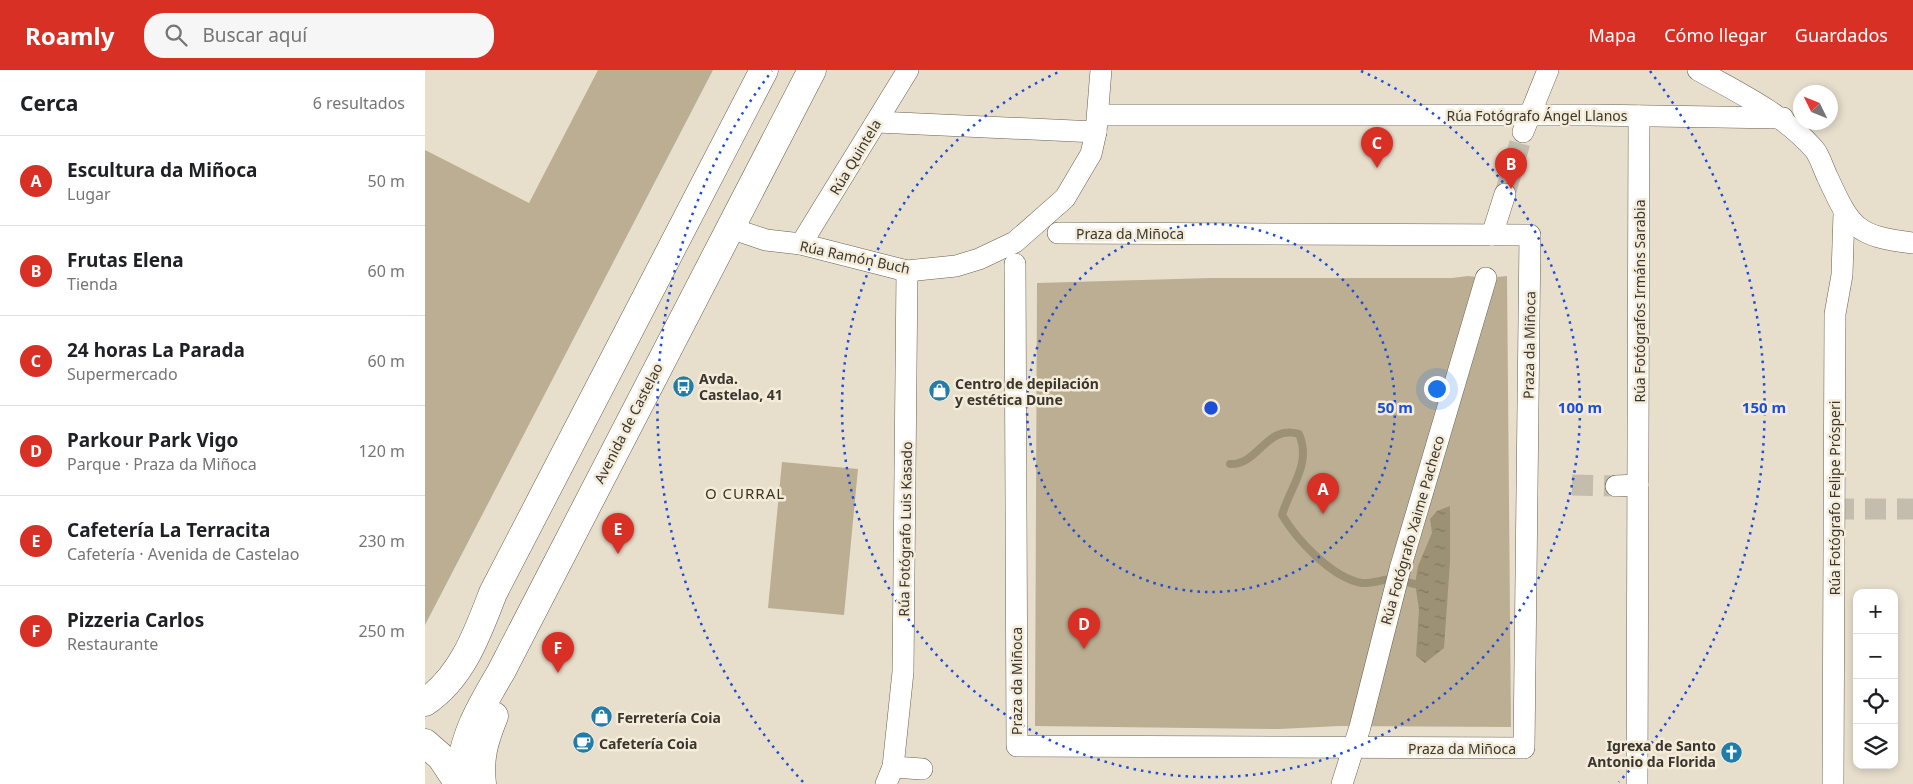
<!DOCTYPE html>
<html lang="es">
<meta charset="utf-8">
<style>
:root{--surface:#fff;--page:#f6f6f6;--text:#202124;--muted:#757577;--line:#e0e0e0;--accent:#d93025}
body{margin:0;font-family:"Noto Sans",sans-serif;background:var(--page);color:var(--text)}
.controls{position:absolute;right:15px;bottom:15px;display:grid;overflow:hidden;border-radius:10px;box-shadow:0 2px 8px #0003}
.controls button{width:45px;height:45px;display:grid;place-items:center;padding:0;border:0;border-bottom:1px solid var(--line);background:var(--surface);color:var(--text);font:25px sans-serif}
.compass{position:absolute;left:1368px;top:15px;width:45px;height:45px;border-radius:50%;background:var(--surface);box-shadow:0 2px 8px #0003;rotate:313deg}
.you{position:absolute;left:1011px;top:318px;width:18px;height:18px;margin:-12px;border:4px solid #fff;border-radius:50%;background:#1a73e8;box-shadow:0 0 0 8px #1a73e833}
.badge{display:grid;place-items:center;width:32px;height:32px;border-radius:50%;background:var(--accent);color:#fff;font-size:16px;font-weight:700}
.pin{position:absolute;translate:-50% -41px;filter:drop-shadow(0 1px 2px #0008)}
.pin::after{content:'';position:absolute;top:26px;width:18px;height:15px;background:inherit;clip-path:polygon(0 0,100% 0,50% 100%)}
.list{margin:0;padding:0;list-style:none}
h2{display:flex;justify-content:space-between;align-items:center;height:65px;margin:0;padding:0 20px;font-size:21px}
h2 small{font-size:16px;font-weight:400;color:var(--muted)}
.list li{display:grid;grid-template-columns:32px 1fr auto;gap:15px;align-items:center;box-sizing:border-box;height:90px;padding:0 20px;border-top:1px solid var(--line)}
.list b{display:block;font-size:19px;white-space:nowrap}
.list p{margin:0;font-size:16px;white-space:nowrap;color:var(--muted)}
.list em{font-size:16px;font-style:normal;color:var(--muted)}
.icon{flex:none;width:28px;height:28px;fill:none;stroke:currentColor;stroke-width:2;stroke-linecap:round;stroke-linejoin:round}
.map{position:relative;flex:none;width:1488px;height:714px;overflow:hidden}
header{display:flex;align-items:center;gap:30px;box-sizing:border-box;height:70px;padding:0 25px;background:var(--accent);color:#fff}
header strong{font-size:24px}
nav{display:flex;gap:28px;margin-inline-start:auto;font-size:18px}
.search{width:350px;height:45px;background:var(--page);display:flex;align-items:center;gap:12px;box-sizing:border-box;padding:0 18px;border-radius:20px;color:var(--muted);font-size:19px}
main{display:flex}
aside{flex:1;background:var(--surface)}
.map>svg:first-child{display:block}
</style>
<header>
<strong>Roamly</strong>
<div class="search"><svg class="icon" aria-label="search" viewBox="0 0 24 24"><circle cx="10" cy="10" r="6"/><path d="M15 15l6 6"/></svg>Buscar aquí</div>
<nav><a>Mapa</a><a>Cómo llegar</a><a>Guardados</a></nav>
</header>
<main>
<aside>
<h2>Cerca<small>6 resultados</small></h2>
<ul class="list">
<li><span class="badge">A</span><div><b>Escultura da Miñoca</b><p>Lugar</p></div><em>50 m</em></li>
<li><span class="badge">B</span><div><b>Frutas Elena</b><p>Tienda</p></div><em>60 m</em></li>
<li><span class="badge">C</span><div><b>24 horas La Parada</b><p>Supermercado</p></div><em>60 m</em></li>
<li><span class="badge">D</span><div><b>Parkour Park Vigo</b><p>Parque · Praza da Miñoca</p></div><em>120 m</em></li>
<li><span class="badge">E</span><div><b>Cafetería La Terracita</b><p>Cafetería · Avenida de Castelao</p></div><em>230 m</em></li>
<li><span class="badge">F</span><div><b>Pizzeria Carlos</b><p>Restaurante</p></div><em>250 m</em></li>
</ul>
</aside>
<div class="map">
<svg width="1488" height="714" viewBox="0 0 1488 714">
<defs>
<pattern id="water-ripples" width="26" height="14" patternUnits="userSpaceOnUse" patternTransform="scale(1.25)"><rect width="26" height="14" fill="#9d9175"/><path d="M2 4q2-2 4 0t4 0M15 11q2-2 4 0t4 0" fill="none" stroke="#817760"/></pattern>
</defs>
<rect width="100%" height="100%" fill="#e7decc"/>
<g fill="#bbae93">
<polygon points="173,0 288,0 0,555 0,80 104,133"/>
<polygon points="1043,206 1061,208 1082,206 1086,657 914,656 854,659 610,656 612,213 786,208 1027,208"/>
<polygon points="357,392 433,399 419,545 343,538"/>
</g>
<polygon fill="url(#water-ripples)" points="1025,436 1025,492 1019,578 1000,593 991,586 994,539 990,514 993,496 1007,463 1005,449 1012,441"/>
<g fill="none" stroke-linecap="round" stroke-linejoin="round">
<path stroke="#9d9175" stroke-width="8" d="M805,394C834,395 841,354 874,364C887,394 865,417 857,445C872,470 907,508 937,513C947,514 958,509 968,509C975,509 983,513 990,514"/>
<g stroke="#c4bcad" stroke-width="21" stroke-dasharray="21 11" stroke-linecap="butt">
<polyline points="1080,124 1098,62"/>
<polyline points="1147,415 1191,416"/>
<polyline points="1408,439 1488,439"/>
</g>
<defs>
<g id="street">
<path d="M1273,0C1314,23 1357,43 1389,79C1395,86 1398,98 1402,106C1426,158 1430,166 1488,173"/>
<polyline points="673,45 1165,45 1358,48"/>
<polyline points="452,52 671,62"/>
<polyline points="1098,62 1123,0"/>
<polyline points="305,158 341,170 376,174 482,201 531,196 554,189 590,172 640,128 666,84 671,62 676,0"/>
<polyline points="1067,165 1080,124"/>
<polyline points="376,174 483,0"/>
<polyline points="590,194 592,676 1099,678 1105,165 633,163"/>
<polyline points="1191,416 1213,415"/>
<polyline points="468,697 497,699"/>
<polyline points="461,714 468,697 478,602 482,201"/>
<polyline points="917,714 935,657 975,499 1061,208"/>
<polyline points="1212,714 1214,46"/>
<polyline points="1408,714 1410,244 1417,205 1419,143"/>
</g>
<g id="primary">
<path d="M0,632C37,608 53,562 68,523L339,0"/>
<polyline points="0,673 16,687 34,714"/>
<path d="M33,711C39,665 53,641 76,602L387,0"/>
<path d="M57,714C54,687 59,671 69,646"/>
</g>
</defs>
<use href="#street" stroke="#686151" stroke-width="22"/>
<use href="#primary" stroke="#686151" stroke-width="29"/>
<use href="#street" stroke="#fff" stroke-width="21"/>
<use href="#primary" stroke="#fff" stroke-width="28"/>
</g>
<g fill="none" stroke="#1d4ed8" stroke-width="2.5" stroke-dasharray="2.5 5">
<circle cx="786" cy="338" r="184"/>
<path d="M936 1A369 369 0 1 1 636 1"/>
<path d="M378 712A553 553 0 0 1 347 1M1225 1A553 553 0 0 1 1194 712"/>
</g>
<defs>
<symbol id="bus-disc" viewBox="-11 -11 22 22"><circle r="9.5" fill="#227caa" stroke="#f4ecd9"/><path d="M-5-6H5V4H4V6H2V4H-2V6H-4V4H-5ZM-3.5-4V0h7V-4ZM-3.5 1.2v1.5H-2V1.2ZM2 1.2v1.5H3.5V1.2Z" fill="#fff"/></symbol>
<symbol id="shop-disc" viewBox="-11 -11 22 22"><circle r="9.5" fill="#227caa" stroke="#f4ecd9"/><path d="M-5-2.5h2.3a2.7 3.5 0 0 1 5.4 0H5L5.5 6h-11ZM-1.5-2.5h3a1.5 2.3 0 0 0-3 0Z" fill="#fff"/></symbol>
<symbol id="cafe-disc" viewBox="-11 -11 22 22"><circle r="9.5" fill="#227caa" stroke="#f4ecd9"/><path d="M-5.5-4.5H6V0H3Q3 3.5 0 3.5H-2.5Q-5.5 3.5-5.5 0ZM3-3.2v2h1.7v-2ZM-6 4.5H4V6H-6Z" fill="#fff"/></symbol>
<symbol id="church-disc" viewBox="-11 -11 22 22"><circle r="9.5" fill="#227caa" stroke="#f4ecd9"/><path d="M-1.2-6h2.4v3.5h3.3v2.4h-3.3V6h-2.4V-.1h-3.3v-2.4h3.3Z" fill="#fff"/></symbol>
</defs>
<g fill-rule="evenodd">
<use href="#bus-disc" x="246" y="304" width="25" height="25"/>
<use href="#shop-disc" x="502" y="308" width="25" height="25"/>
<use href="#shop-disc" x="164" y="634" width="25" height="25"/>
<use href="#cafe-disc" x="146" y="660" width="25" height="25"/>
<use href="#church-disc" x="1294" y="670" width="25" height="25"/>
</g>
<g text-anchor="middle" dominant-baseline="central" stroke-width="5" stroke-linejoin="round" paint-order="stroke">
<g font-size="14" fill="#3a362f" stroke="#f4ecd9">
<text x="1112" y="45">Rúa Fotógrafo Ángel Llanos</text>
<text transform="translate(430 87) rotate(-59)">Rúa Quintela</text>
<text x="705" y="163">Praza da Miñoca</text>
<text transform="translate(430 187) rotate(12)">Rúa Ramón Buch</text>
<text transform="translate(1214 231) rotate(-90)">Rúa Fotógrafos Irmáns Sarabia</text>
<text transform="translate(1104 275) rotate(-89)">Praza da Miñoca</text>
<text transform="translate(203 353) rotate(-63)">Avenida de Castelao</text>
<text transform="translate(1409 428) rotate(-90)">Rúa Fotógrafo Felipe Prósperi</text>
<text transform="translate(480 459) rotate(-89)">Rúa Fotógrafo Luis Kasado</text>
<text transform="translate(987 460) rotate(-74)">Rúa Fotógrafo Xaime Pacheco</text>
<text transform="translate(591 611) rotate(-90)">Praza da Miñoca</text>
<text x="1037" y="678">Praza da Miñoca</text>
</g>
<g font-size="14" font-weight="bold" fill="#3a362f" stroke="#f4ecd9" text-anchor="start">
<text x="274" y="308">Avda.<tspan x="274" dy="16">Castelao, 41</tspan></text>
<text x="530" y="313">Centro de depilación<tspan x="530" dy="16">y estética Dune</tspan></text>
<text x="192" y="647">Ferretería Coia</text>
<text x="174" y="673">Cafetería Coia</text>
<text x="1291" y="675" text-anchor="end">Igrexa de Santo<tspan x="1291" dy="16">Antonio da Florida</tspan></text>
</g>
<g font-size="15" letter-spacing="1" fill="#3b3525" stroke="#f4ecd9">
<text x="320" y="423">O CURRAL</text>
</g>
</g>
<circle cx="786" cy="338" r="8" fill="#1d4ed8" stroke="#f4ecd9" stroke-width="2.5"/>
<g font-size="15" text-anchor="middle" font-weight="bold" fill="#1d4ed8" stroke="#f4ecd9" stroke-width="5" stroke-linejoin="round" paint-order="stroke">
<text x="970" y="343">50 m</text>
<text x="1155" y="343">100 m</text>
<text x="1339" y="343">150 m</text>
</g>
</svg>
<div class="controls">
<button>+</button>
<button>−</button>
<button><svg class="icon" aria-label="locate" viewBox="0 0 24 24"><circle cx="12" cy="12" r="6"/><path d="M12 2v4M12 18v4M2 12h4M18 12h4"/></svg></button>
<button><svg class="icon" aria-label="layers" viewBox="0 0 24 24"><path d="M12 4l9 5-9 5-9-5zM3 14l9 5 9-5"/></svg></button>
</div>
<svg class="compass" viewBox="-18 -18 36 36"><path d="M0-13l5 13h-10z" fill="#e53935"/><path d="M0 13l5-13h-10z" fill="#757577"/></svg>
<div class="you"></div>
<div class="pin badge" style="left:898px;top:444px">A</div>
<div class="pin badge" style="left:1086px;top:119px">B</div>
<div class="pin badge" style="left:952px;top:98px">C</div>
<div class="pin badge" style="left:659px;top:579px">D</div>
<div class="pin badge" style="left:193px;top:484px">E</div>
<div class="pin badge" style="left:133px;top:603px">F</div>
</div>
</main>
